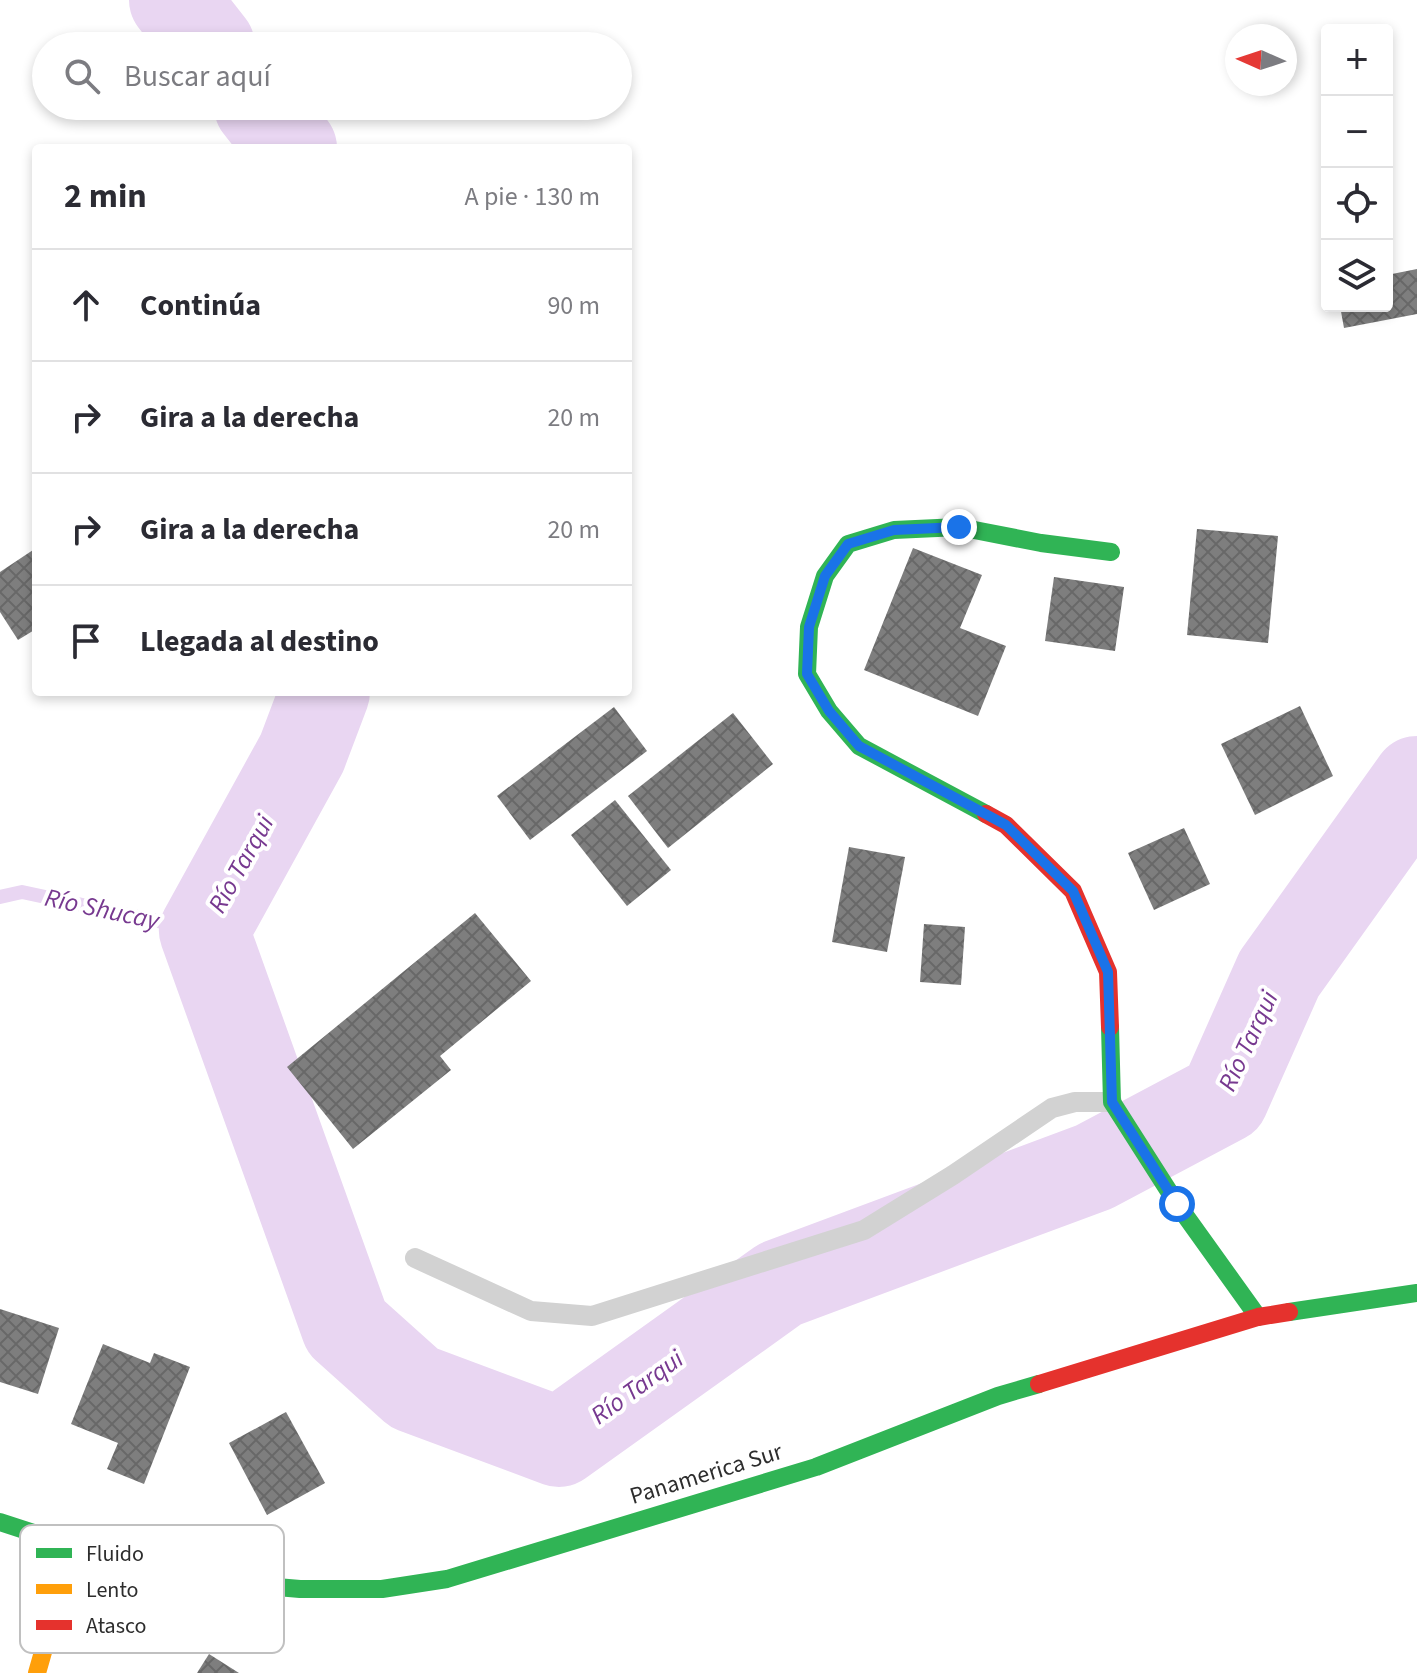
<!DOCTYPE html>
<html lang="es">
<meta charset="utf-8">
<style>
:root{--surface:#fff;--page:#f2f2f3;--text:#2b2b33;--muted:#7c7c81;--line:#e1e1e2}
body{margin:0;font-family:"Source Sans 3",sans-serif;background:var(--page);color:var(--text)}
.controls{position:absolute;right:24px;top:24px;display:grid;overflow:hidden;border-radius:8px;box-shadow:0 4px 12px #0003}
.controls button{width:72px;height:72px;display:grid;place-items:center;padding:0;border:0;border-bottom:2px solid var(--line);background:var(--surface);color:var(--text);font:40px sans-serif}
.compass{position:absolute;left:1225px;top:24px;width:72px;height:72px;border-radius:50%;background:var(--surface);box-shadow:0 4px 12px #0003;rotate:273deg}
.stop{position:absolute;width:24px;height:24px;margin:-18px;border:6px solid #1a73e8;border-radius:50%;background:#fff}
.stop.end{background:#1a73e8;border-color:#fff;box-shadow:0 2px 8px #0008}
.list{margin:0;padding:0;list-style:none}
h2{display:flex;justify-content:space-between;align-items:center;height:104px;margin:0;padding:0 32px;font-size:34px}
h2 small{font-size:26px;font-weight:400;color:var(--muted)}
.list li{display:grid;grid-template-columns:52px 1fr auto;gap:24px;align-items:center;box-sizing:border-box;height:112px;padding:0 32px;border-top:2px solid var(--line)}
.list b{display:block;font-size:30px;white-space:nowrap}
.list em{font-size:26px;font-style:normal;color:var(--muted)}
.icon{flex:none;width:44px;height:44px;fill:none;stroke:currentColor;stroke-width:2;stroke-linecap:round;stroke-linejoin:round}
.map{position:relative;flex:none;width:1417px;height:1673px;overflow:hidden}
.search{position:absolute;background:var(--surface);box-shadow:0 4px 12px #0003;left:32px;top:32px;width:600px;height:88px;display:flex;align-items:center;gap:20px;box-sizing:border-box;padding:0 28px;border-radius:44px;color:var(--muted);font-size:30px}
.panel{position:absolute;background:var(--surface);box-shadow:0 4px 12px #0003;left:32px;top:144px;width:600px;height:552px;border-radius:8px}
.map>svg:first-child{display:block}
</style>
<div class="map">
<svg width="1417" height="1673" viewBox="0 0 1417 1673">
<defs>
<pattern id="building-cross-hatch" width="8" height="8" patternUnits="userSpaceOnUse" patternTransform="scale(2)"><rect width="8" height="8" fill="#7e7e7e"/><path d="M0 0l8 8M0 8l8-8" fill="none" stroke="#686868"/></pattern>
</defs>
<rect width="100%" height="100%" fill="#fff"/>
<g fill="none" stroke-linecap="round" stroke-linejoin="round">
<polyline stroke="#e9d6f2" stroke-width="14" points="0,897 22,892 204,931"/>
<g stroke="#e9d6f2" stroke-width="90">
<polyline points="174,0 210,46"/>
<polyline points="259,106 292,148"/>
<polyline points="325,692 302,753 204,931 346,1327 414,1388 559,1442 780,1284 1094,1167 1224,1098 1279,974 1417,781"/>
</g>
</g>
<g fill="url(#building-cross-hatch)">
<polygon points="1417,269 1417,314 1344,328 1340,306 1387,306 1387,275"/>
<polygon points="1197,529 1278,536 1268,643 1187,635"/>
<polygon points="36,548 36,629 18,640 0,612 0,572"/>
<polygon points="913,548 982,575 960,628 1006,646 978,716 864,670"/>
<polygon points="1054,577 1124,587 1115,651 1045,641"/>
<polygon points="1300,706 1333,776 1255,815 1221,744"/>
<polygon points="614,707 647,751 530,840 497,796"/>
<polygon points="733,713 773,764 668,848 628,796"/>
<polygon points="615,800 671,870 627,906 571,835"/>
<polygon points="1184,828 1210,884 1154,910 1128,853"/>
<polygon points="849,847 905,857 887,952 832,942"/>
<polygon points="475,913 531,981 440,1056 451,1070 353,1149 287,1067"/>
<polygon points="924,924 965,927 961,985 920,982"/>
<polygon points="0,1309 59,1328 38,1394 0,1382"/>
<polygon points="103,1344 150,1363 154,1353 190,1367 144,1484 107,1469 118,1443 71,1424"/>
<polygon points="286,1412 325,1483 267,1515 229,1443"/>
<polygon points="209,1654 239,1673 197,1673"/>
</g>
<g fill="none" stroke-linecap="round" stroke-linejoin="round">
<polyline stroke="#d2d2d2" stroke-width="20" points="415,1258 531,1311 592,1316 864,1230 953,1175 1052,1108 1075,1102 1112,1102"/>
<g stroke="#30b455" stroke-width="18">
<polyline points="986,814 859,746 829,711 807,674 809,627 825,576 848,544 894,530 959,527 1041,543 1111,552"/>
<polyline points="1110,1027 1112,1102 1177,1204 1258,1317"/>
<polyline points="1289,1312 1417,1293"/>
<polyline points="0,1522 107,1557 164,1572 218,1582 300,1589 382,1589 447,1579 816,1467 998,1396 1039,1384"/>
</g>
<polyline stroke="#ff9f0a" stroke-width="18" points="37,1673 49,1631 85,1549"/>
<g stroke="#e5322d" stroke-width="18">
<polyline points="986,814 1006,825 1073,891 1108,972 1110,1027"/>
<polyline points="1039,1384 1258,1317 1289,1312"/>
</g>
</g>
<g fill="none" stroke-linecap="round" stroke-linejoin="round">
<polyline stroke="#1a73e8" stroke-width="10" points="959,527 894,530 848,544 825,576 809,627 807,674 829,711 859,746 1006,825 1073,891 1108,972 1112,1102 1177,1204"/>
</g>
<g text-anchor="middle" dominant-baseline="central" stroke-width="8" stroke-linejoin="round" paint-order="stroke">
<g font-size="24" fill="#2d2d2d" stroke="#fff">
<text transform="translate(706 1474) rotate(-17)">Panamerica Sur</text>
</g>
<g font-size="26" font-style="italic" fill="#773990" stroke="#fff">
<text transform="translate(241 864) rotate(-61)">Río Tarqui</text>
<text transform="translate(102 909) rotate(12)">Río Shucay</text>
<text transform="translate(1248 1041) rotate(-65)">Río Tarqui</text>
<text transform="translate(637 1387) rotate(-36)">Río Tarqui</text>
</g>
</g>
<rect x="20" y="1525" width="264" height="128" rx="12" fill="#fff" stroke="#c0c0c0" stroke-width="2"/>
<rect x="36" y="1548" width="36" height="10" fill="#30b455"/>
<rect x="36" y="1584" width="36" height="10" fill="#ff9f0a"/>
<rect x="36" y="1620" width="36" height="10" fill="#e5322d"/>
<g font-size="22" fill="#2d2d2d">
<text x="86" y="1561">Fluido</text>
<text x="86" y="1597">Lento</text>
<text x="86" y="1633">Atasco</text>
</g>
</svg>
<div class="controls">
<button>+</button>
<button>−</button>
<button><svg class="icon" aria-label="locate" viewBox="0 0 24 24"><circle cx="12" cy="12" r="6"/><path d="M12 2v4M12 18v4M2 12h4M18 12h4"/></svg></button>
<button><svg class="icon" aria-label="layers" viewBox="0 0 24 24"><path d="M12 4l9 5-9 5-9-5zM3 14l9 5 9-5"/></svg></button>
</div>
<svg class="compass" viewBox="-18 -18 36 36"><path d="M0-13l5 13h-10z" fill="#e53935"/><path d="M0 13l5-13h-10z" fill="#7c7c81"/></svg>
<div class="stop" style="left:1177px;top:1204px"></div>
<div class="stop end" style="left:959px;top:527px"></div>
<div class="search"><svg class="icon" aria-label="search" viewBox="0 0 24 24"><circle cx="10" cy="10" r="6"/><path d="M15 15l6 6"/></svg>Buscar aquí</div>
<section class="panel">
<h2>2 min<small>A pie · 130 m</small></h2>
<ul class="list">
<li><svg class="icon" aria-label="ahead" viewBox="0 0 24 24"><path d="M12 20V5M6 11l6-6 6 6"/></svg><div><b>Continúa</b></div><em>90 m</em></li>
<li><svg class="icon" aria-label="right" viewBox="0 0 24 24"><path d="M7 20v-9h11M14 6l5 5-5 5"/></svg><div><b>Gira a la derecha</b></div><em>20 m</em></li>
<li><svg class="icon" aria-label="right" viewBox="0 0 24 24"><path d="M7 20v-9h11M14 6l5 5-5 5"/></svg><div><b>Gira a la derecha</b></div><em>20 m</em></li>
<li><svg class="icon" aria-label="arrive" viewBox="0 0 24 24"><path d="M6 21V4h12l-3 4 3 4H6"/></svg><div><b>Llegada al destino</b></div></li>
</ul>
</section>
</div>
